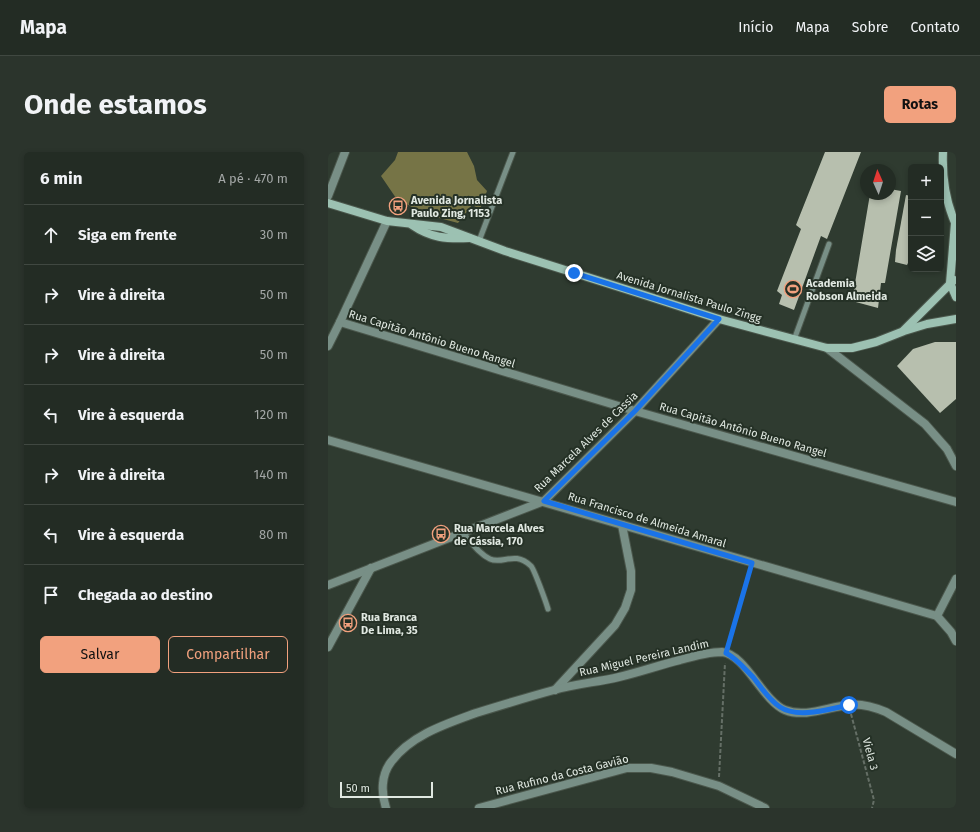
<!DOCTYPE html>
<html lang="pt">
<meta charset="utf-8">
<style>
:root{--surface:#232c24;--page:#2b342c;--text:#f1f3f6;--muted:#a3a7a6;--line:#404841;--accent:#f2a17e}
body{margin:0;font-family:"Fira Sans",sans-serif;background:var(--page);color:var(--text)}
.controls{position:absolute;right:12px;top:12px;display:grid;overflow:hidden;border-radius:6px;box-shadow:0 2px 6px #0003}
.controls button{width:36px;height:36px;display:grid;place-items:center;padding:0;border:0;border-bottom:1px solid var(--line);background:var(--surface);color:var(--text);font:20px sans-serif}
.compass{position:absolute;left:532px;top:12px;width:36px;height:36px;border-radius:50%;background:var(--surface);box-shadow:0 2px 6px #0003;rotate:357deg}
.scale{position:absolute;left:12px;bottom:10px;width:93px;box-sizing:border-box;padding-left:4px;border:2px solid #e0e8e1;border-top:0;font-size:11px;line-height:14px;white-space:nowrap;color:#e0e8e1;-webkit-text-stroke:3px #253126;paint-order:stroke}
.stop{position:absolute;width:12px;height:12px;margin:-9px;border:3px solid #1a73e8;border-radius:50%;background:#fff}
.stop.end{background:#1a73e8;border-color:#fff;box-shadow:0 1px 4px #0008}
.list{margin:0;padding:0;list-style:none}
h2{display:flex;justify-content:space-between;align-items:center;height:52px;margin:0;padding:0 16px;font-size:17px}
h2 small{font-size:13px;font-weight:400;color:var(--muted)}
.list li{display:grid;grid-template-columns:26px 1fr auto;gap:12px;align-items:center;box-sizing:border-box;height:60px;padding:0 16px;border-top:1px solid var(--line)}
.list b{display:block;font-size:15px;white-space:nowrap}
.list em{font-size:13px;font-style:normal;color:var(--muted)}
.actions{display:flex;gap:8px;padding:12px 16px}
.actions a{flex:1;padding:9px 0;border:1px solid var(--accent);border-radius:6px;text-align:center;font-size:14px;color:var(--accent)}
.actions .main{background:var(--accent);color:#111}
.icon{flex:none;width:22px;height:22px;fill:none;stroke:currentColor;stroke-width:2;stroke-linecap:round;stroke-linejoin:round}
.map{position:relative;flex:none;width:628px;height:656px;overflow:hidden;border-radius:6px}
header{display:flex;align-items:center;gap:24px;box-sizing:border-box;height:56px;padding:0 20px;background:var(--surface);border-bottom:1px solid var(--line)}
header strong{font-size:19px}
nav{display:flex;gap:22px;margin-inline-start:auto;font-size:14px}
.intro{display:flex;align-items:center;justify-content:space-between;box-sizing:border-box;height:96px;padding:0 24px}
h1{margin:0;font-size:28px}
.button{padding:10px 18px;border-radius:6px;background:var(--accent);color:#111;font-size:14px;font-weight:700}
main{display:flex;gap:24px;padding:0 24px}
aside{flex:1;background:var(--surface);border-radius:6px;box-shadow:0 2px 6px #0003}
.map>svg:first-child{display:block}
</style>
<header>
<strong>Mapa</strong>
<nav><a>Início</a><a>Mapa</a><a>Sobre</a><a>Contato</a></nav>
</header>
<div class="intro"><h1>Onde estamos</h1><a class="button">Rotas</a></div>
<main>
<aside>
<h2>6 min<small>A pé · 470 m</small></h2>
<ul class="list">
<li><svg class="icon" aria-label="ahead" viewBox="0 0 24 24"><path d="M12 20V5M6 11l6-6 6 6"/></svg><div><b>Siga em frente</b></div><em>30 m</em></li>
<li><svg class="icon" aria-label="right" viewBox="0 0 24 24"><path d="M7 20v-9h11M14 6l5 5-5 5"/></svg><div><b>Vire à direita</b></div><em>50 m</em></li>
<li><svg class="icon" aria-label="right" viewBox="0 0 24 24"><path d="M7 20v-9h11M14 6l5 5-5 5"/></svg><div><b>Vire à direita</b></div><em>50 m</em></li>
<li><svg class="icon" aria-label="left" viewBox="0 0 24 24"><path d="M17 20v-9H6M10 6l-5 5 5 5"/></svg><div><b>Vire à esquerda</b></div><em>120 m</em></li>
<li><svg class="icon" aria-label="right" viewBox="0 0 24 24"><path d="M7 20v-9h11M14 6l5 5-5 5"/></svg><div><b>Vire à direita</b></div><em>140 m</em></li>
<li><svg class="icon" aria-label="left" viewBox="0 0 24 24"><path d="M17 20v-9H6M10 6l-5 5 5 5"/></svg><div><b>Vire à esquerda</b></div><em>80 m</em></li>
<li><svg class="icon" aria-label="arrive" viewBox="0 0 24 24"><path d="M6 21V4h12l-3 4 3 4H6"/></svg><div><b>Chegada ao destino</b></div></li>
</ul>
<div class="actions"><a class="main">Salvar</a><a>Compartilhar</a></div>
</aside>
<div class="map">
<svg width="628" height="656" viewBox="0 0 628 656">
<rect width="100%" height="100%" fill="#2f3b30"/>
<polygon fill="#767446" points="70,0 139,0 146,14 149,28 159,39 152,57 144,53 130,71 96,62 68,46 53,24 67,8"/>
<g fill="#b7bfae">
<polygon points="497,0 533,0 499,87 493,84 466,158 451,152 454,143 449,139 473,77 468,73"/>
<polygon points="562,37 573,39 557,131 553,131 550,156 524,149 542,42 562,42"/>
<polygon points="578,43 583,44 583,105 579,113 567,110 568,98"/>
<polygon points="607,190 628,190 628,247 612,261 569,214 585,197"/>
</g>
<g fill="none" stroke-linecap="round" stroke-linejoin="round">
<defs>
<g id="service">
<polyline points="151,89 185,0"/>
<polyline points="466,188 501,92"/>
<path d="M135,381C143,390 151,402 162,407C175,413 186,398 203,414C206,417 218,450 220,457"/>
</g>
<g id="minor">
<polyline points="0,44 17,0"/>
<polyline points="12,170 307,259 628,350"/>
<polyline points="0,194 12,170 59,69"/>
<polyline points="499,196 597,272 619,297 628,314"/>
<path d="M0,288C203,345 406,406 609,464"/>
<polyline points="628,427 609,464 623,480 628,489"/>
<polyline points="0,433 216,349 307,259 391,167"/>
<polyline points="0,495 43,416"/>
<polyline points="227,538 287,473 297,456 303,438 303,419 294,373"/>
<path d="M58,656C53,641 53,623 63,610C83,583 118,572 148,561C174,553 200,545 226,538C247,532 270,530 291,525C312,520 332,513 352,508C366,504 380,500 394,500C417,502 435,549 457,558C477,566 500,555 520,553C533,551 546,555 558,560L628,602"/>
<polyline points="151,656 299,616 323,616 344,620 391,634 437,656"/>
</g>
<g id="secondary">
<path d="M615,0C614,24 618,51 628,73"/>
<polyline points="0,51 59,69 113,75 177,99 310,141 391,167 499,196 524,196 548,190 576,179 599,172 628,167"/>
<polyline points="627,71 622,131 628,145"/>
<path d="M84,73C103,86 118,87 141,86"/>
<polyline points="576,178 626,128"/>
</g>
</defs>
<use href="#service" stroke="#4b574c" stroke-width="7"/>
<use href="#minor" stroke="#4b574c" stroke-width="10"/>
<use href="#secondary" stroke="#4b574c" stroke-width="10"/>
<g stroke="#656f66" stroke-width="2" stroke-dasharray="4 2" stroke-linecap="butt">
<polyline points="400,491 421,419"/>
<polyline points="523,562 546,648 544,656"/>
<polyline points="391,625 397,511"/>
</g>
<use href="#service" stroke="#788f86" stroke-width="5"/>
<use href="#minor" stroke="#788f86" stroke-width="8"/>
<use href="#secondary" stroke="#9cc1b2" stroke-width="8"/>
</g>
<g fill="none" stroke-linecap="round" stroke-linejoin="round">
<path stroke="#1a73e8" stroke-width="5" d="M246,121L391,167L307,259L216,349L424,411L398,501C409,507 416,516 425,525C433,535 441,548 452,555C470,567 501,557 521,553"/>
</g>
<defs>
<symbol id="bus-ring" viewBox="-11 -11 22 22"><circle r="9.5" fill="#253126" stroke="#f2a17e" stroke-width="1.5"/><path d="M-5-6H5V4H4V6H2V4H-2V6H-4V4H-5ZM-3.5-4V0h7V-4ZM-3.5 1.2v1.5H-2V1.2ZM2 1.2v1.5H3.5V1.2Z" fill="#f2a17e"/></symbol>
<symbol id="stadium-ring" viewBox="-11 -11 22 22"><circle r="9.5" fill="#253126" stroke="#f2a17e" stroke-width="1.5"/><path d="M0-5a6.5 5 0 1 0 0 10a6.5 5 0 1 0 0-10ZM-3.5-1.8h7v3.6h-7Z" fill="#f2a17e"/></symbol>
</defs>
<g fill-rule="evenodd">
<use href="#bus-ring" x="60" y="44" width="20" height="20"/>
<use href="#stadium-ring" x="455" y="127" width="20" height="20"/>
<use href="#bus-ring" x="103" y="372" width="20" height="20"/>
<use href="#bus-ring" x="10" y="461" width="20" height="20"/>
</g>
<g text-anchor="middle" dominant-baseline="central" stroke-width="4" stroke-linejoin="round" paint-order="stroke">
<g font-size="11" font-weight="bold" fill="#e0e8e1" stroke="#253126" text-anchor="start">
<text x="83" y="48">Avenida Jornalista<tspan x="83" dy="13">Paulo Zing, 1153</tspan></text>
<text x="478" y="131">Academia<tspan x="478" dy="13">Robson Almeida</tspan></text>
<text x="126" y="376">Rua Marcela Alves<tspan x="126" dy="13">de Cássia, 170</tspan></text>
<text x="33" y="465">Rua Branca<tspan x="33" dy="13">De Lima, 35</tspan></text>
</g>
<g font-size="11" fill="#e0e8e1" stroke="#253126">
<text transform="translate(361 145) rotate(17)">Avenida Jornalista Paulo Zingg</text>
<text transform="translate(104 187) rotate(17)">Rua Capitão Antônio Bueno Rangel</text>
<text transform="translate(415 278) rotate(16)">Rua Capitão Antônio Bueno Rangel</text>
<text transform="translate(258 290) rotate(-44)">Rua Marcela Alves de Cassia</text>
<text transform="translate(319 368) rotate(17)">Rua Francisco de Almeida Amaral</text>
<text transform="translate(316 506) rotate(-13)">Rua Miguel Pereira Landim</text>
<text transform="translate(542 602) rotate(75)">Viela 3</text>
<text transform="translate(234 623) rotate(-14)">Rua Rufino da Costa Gavião</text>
</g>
</g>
</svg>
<div class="controls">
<button>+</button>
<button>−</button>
<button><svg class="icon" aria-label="layers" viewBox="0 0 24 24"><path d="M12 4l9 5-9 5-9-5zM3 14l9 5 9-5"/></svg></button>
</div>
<svg class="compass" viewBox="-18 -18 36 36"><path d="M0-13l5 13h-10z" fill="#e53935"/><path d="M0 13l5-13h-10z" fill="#a3a7a6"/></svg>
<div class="scale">50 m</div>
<div class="stop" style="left:521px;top:553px"></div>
<div class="stop end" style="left:246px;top:121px"></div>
</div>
</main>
